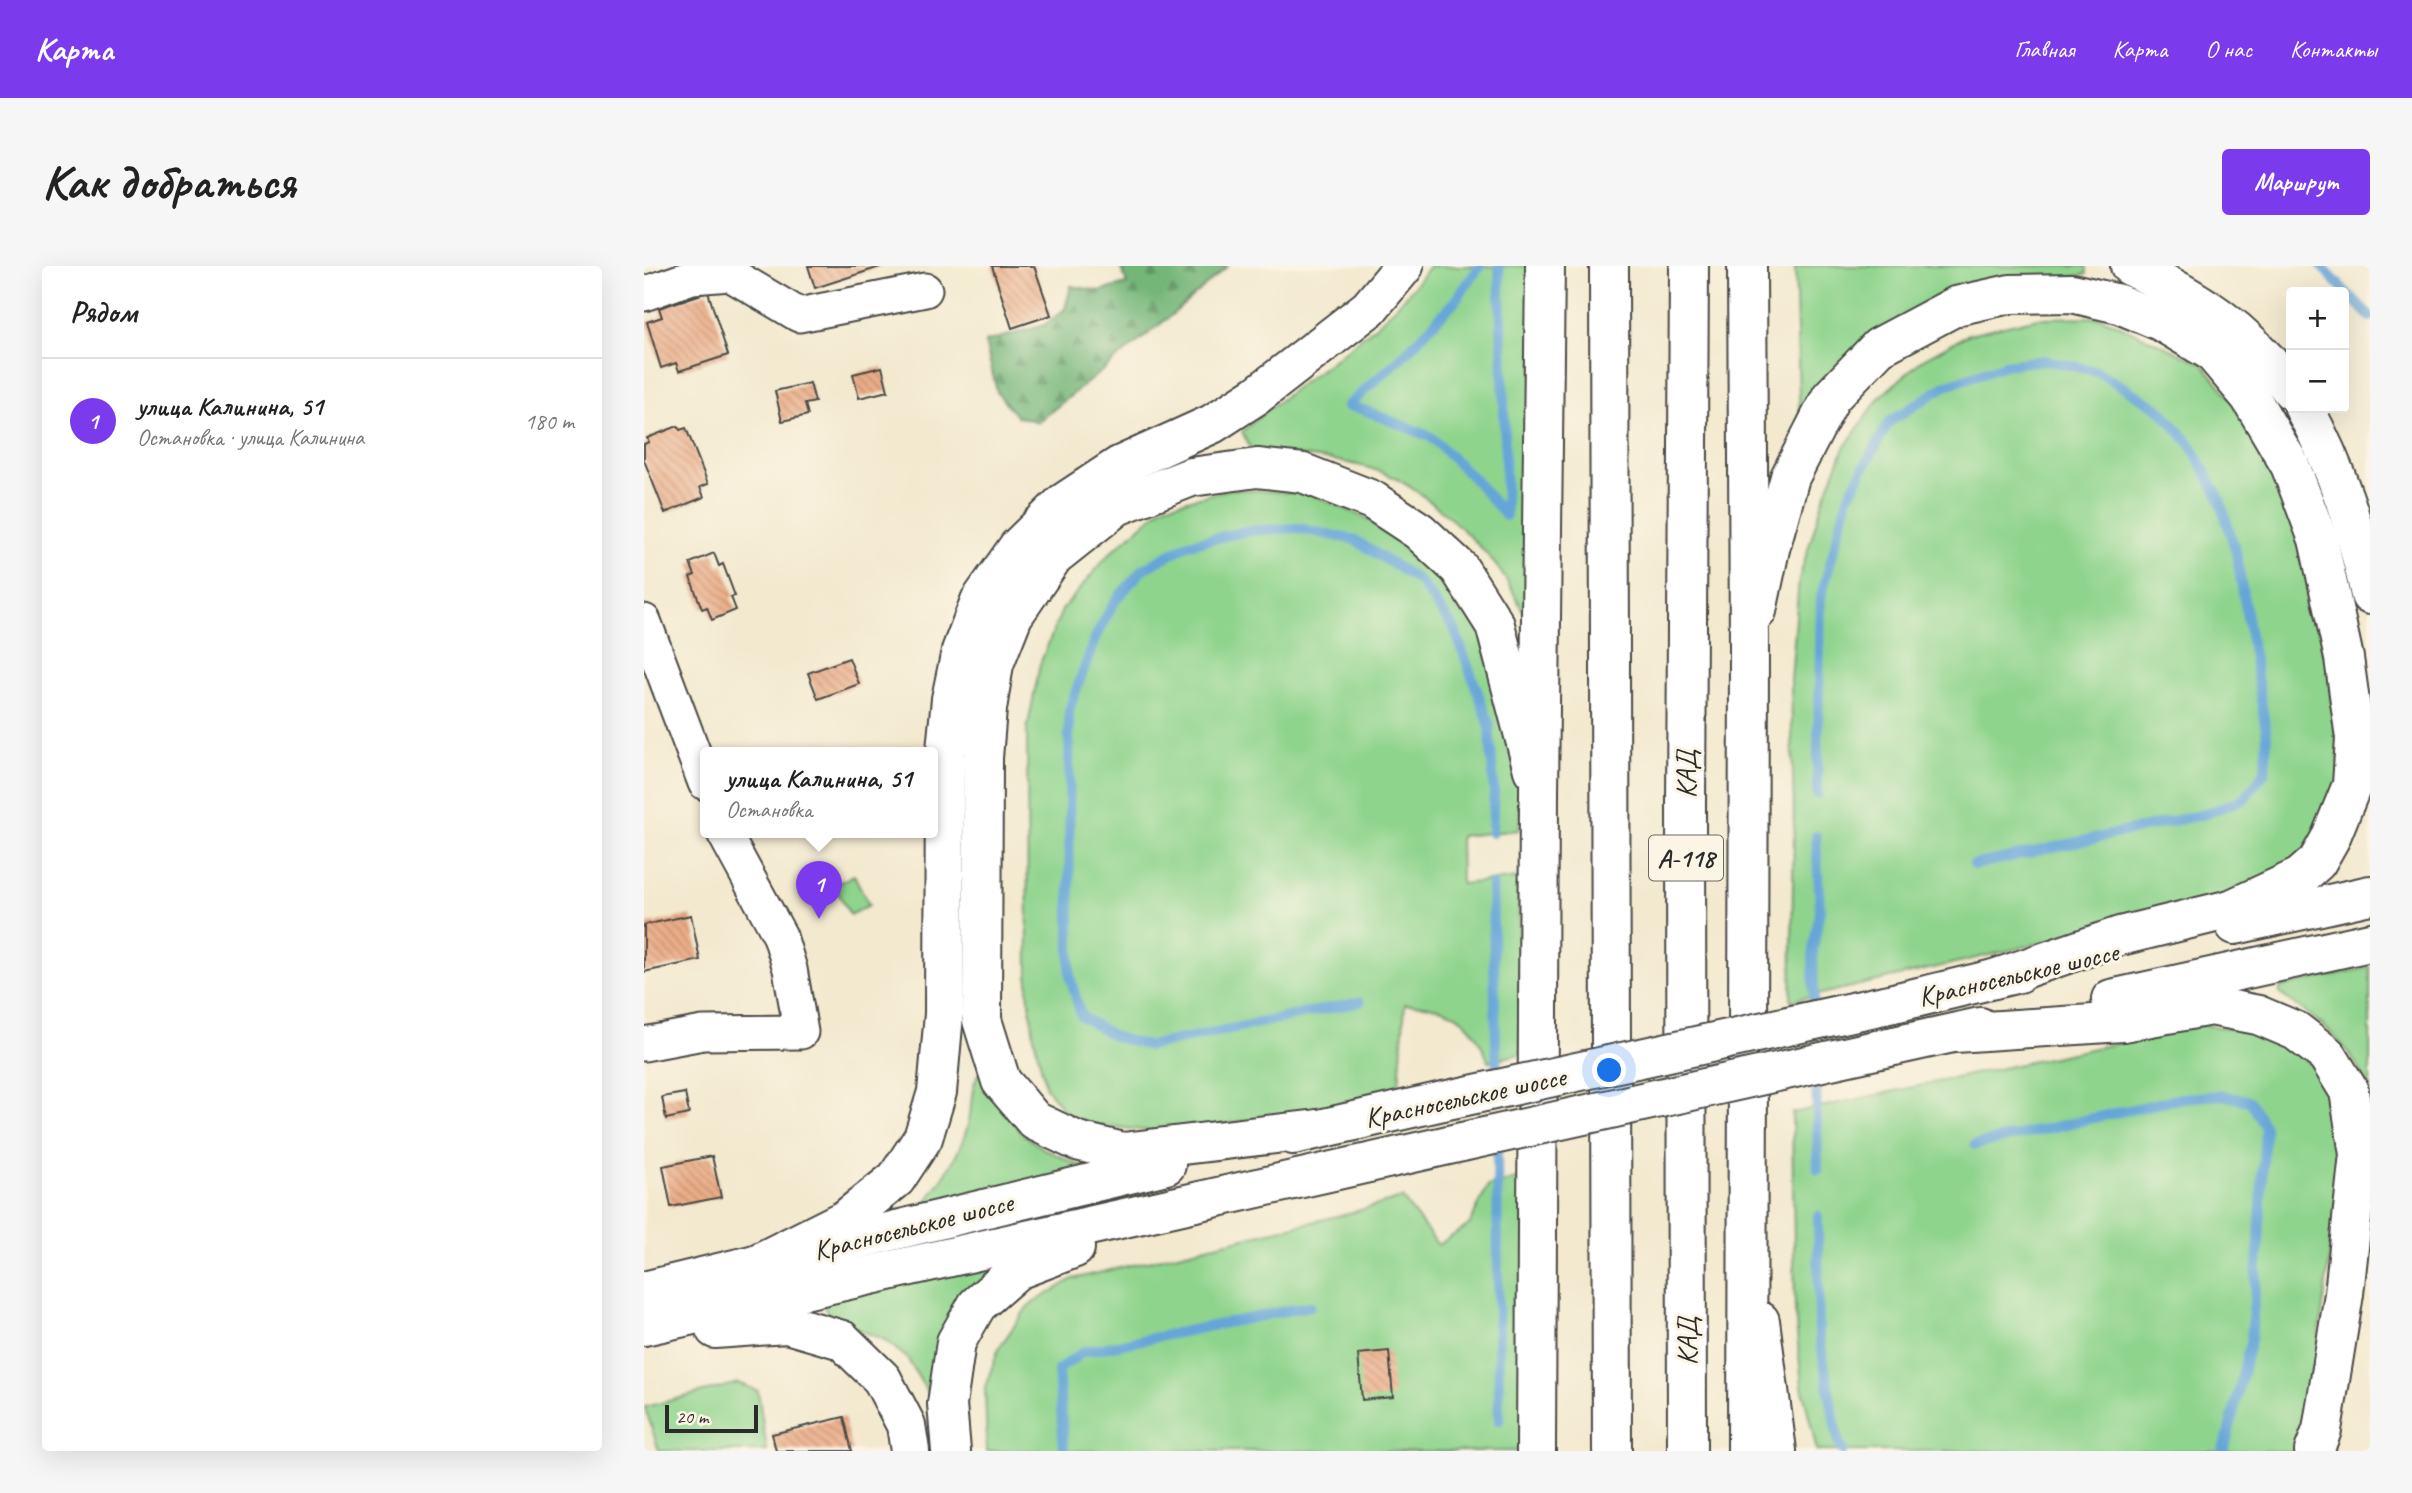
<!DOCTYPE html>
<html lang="ru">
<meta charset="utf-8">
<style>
:root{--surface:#fff;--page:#f6f6f6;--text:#222;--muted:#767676;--line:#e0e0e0;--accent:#7c3aed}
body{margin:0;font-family:Caveat,sans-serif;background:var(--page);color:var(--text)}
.controls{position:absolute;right:21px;top:21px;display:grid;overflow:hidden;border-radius:7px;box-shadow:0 7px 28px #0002}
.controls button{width:63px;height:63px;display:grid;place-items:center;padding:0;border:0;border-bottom:2px solid var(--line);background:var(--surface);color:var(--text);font:35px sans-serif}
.scale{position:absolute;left:21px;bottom:18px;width:93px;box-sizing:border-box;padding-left:7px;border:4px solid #2b2b2b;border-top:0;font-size:19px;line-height:24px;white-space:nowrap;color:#2b2b2b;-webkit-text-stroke:5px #fcf5e5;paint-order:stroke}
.you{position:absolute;left:966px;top:805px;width:24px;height:24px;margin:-18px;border:5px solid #fff;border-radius:50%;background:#1a73e8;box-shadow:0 0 0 10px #1a73e833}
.badge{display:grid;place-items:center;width:46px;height:46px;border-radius:50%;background:var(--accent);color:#fff;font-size:23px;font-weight:700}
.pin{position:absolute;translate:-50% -58px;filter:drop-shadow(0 2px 4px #0008)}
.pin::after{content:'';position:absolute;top:37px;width:24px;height:21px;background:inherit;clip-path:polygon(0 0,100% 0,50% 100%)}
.popup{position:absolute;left:56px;top:481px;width:238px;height:91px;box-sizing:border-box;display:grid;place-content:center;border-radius:7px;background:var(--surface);filter:drop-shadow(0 2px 5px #0005);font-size:23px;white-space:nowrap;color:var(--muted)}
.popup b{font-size:26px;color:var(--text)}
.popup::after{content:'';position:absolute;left:50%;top:100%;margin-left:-14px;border:14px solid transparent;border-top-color:var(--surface)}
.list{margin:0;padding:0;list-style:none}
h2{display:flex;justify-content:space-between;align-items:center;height:91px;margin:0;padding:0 28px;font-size:30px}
h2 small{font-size:23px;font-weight:400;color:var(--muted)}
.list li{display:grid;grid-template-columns:46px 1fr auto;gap:21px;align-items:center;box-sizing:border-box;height:126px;padding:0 28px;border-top:2px solid var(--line)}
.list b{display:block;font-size:26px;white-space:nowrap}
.list p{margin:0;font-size:23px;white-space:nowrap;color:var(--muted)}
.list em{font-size:23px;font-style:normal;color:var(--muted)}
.map{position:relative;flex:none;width:1726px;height:1185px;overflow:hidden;border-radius:7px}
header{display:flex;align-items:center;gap:42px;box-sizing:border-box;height:98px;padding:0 35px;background:var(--accent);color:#fff}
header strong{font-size:33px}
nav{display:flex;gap:38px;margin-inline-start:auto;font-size:24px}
.intro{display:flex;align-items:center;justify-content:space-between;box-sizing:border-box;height:168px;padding:0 42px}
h1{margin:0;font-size:49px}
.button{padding:18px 32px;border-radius:7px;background:var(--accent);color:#fff;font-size:24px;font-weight:700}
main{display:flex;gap:42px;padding:0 42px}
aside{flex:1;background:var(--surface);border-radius:7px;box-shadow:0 7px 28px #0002}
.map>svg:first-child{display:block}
</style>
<header>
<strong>Карта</strong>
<nav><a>Главная</a><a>Карта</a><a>О нас</a><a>Контакты</a></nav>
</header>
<div class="intro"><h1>Как добраться</h1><a class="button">Маршрут</a></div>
<main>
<aside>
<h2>Рядом<small></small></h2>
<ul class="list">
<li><span class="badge">1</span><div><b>улица Калинина, 51</b><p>Остановка · улица Калинина</p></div><em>180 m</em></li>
</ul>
</aside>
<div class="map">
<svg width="1726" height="1185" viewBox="0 0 1726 1185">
<defs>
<pattern id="forest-firs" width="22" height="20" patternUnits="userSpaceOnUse" patternTransform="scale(1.75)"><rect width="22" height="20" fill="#73b678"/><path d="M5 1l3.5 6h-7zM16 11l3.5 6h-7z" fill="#5f9463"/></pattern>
<pattern id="building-back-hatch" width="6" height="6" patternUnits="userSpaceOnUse" patternTransform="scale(1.75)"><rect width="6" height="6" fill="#ebad88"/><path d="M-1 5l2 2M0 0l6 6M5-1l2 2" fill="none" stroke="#bf8d6f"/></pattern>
</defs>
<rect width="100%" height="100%" fill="#fcf5e5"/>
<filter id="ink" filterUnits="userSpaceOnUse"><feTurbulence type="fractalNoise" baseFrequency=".0143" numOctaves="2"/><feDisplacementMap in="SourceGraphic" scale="14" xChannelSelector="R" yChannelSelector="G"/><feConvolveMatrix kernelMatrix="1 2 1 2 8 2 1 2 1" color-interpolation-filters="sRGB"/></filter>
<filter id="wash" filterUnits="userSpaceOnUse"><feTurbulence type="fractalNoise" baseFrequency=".00686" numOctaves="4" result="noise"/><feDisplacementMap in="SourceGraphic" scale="28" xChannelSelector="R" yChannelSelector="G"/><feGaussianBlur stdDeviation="1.57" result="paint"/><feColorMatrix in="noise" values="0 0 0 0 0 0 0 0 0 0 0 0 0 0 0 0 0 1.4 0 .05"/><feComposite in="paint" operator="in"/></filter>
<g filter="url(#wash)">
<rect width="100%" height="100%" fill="#f3e9cf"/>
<g fill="#8fd48d" stroke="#5d805c" stroke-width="2">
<path d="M785,0H890L889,365C881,349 873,332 864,317C843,281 778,222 740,207C698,191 651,191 607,183L598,166C659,109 738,71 785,0Z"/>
<polygon points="1151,0 1442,0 1443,8 1315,30 1156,161"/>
<polygon points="1456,51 1558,97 1637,195 1679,351 1697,513 1674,568 1652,593 1583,634 1147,735 1150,559 1147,414 1155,313 1179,234 1200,182 1235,132 1279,93 1325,68 1394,52"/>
<path d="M587,223L667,228L752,265L809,313L836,363L878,516L875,564L816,570L817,618L874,612L877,788L844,795C829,752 806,738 761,738L755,819L689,840L576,859L513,866L430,856L402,822L390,771L384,725L383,464L396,398L418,344L465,288L520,240Z"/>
<polygon points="210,609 225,639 206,649 190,619"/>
<path d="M1726,701V825C1706,777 1678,756 1636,728V721Z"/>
<polygon points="1552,758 1622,767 1646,777 1677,809 1694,856 1696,891 1688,973 1668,1123 1652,1185 1173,1185 1158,1120 1151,1046 1148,847 1479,776"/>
<path d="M337,806L377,867L400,883L452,907L275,946C295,918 315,892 324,859C329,843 325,817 337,806Z"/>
<polygon points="881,911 882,1185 343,1185 341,1121 355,1082 384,1040 429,1013 706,947 758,932 794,979 825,959 844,920"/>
<polygon points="354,999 285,1129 263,1092 241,1074 189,1054 175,1034"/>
<polygon points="94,1117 114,1125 123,1185 15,1185 1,1141"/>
</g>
<polygon fill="url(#forest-firs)" stroke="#4f7052" stroke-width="2" points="476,0 584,0 529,48 394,156 372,150 353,126 341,76 400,59 421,43 427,20 456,25 483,18"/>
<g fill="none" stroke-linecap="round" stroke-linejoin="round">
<g stroke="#65a5d8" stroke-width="10">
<polyline points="1677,0 1726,51"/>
<polyline points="703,140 720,144 787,171 829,212 862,250 860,137 855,0"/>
<polyline points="703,140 757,92 811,35 836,0"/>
<polyline points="1173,528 1177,331 1204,231 1245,156 1301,120 1361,99 1400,94 1453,105 1517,144 1547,179 1575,231 1592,286 1623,470 1621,506 1600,533 1561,548 1330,599"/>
<polyline points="848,618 853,817"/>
<polyline points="716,736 505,780 471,771 437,750 426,710 425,444 452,370 471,335 498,304 545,278 603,265 653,262 711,274 775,315 810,362 845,457 850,525 848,567"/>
<polyline points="1170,746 1169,683 1176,644 1172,570"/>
<polyline points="1172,807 1174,904"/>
<polyline points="853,877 855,1155"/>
<polyline points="1331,879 1538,832 1577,829 1606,835 1621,861 1615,976 1607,1073 1583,1173 1578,1185"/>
<polyline points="1174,950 1175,1069 1194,1175 1199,1185"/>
<polyline points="420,1185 414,1104 439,1086 666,1040"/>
</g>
</g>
<g id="blocks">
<g fill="url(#building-back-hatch)">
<polygon points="164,0 236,0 236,1 171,22"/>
<polygon points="348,0 390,0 407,49 368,62"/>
<polygon points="64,26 84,89 35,105 32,97 17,102 3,56 18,51 15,42"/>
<polygon points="238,101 244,125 215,132 209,108"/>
<polygon points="166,117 171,136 161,138 164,149 138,155 131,125"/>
<polygon points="34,160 36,164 42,162 64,218 56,221 60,231 21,247 0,194 0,178 5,176 3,172"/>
<polygon points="70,287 75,300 79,298 91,330 87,331 92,344 68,354 63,341 58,343 46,311 51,309 46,297"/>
<polygon points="205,392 215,418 174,433 164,407"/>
<polygon points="47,649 56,694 0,706 0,659"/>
<polygon points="41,827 45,848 22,853 18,831"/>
<polygon points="68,890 77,931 27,941 19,900"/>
<polygon points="745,1085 749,1131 718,1134 714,1088"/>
<polygon points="200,1151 208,1185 132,1185 128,1168"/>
</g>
</g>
</g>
<g filter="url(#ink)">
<use href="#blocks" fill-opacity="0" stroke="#494844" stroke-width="2"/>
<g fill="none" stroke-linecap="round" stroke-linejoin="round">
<defs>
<g id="minor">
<polyline points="0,28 48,11 86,8 155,49 281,24"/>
<polyline points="0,355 61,517"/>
<polyline points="0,778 59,767 157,766 146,703 136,670 80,567"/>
</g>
<g id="major">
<path d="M1486,0C1553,32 1603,63 1647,124"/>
<path d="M1660,142C1693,202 1712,261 1726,329"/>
<polyline points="1113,345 1126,283 1146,211 1187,131 1235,81 1312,40 1366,28 1428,27 1475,38 1516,55 1568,86 1606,131 1646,199 1674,273 1700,392 1711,472 1708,519 1686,573 1673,596 1656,611 1587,643 1476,670 1350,713"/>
<polyline points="1591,659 1726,629"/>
<polyline points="1467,733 1726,676"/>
<polyline points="1254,736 1375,707"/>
<polyline points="1311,767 1479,756 1567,740 1614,749 1652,765 1683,789 1705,825 1715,888 1700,1028 1678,1164 1670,1185"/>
<polyline points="1250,780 1336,761"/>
<polyline points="674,863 479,886 433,875 391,855 357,815 338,754 339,492 343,443 350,398 369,350 410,290 473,240 547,211 613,202 659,207 728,234 775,265 815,302 851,359 889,504"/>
<polyline points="649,869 799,835"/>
<polyline points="110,999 202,953 252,913 279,872 293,826 300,748 301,494 307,433 317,385 336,335 374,281 419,237 475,200 568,158 613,129 725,42 760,0"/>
<polyline points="0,1025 522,899"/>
<polyline points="1116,1055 1133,1185"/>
<polyline points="0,1060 818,876"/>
<polyline points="71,1063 143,1058 198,1074 238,1113 262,1159 266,1185"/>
<polyline points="307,1185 303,1138 312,1076 333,1039 373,1004 431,982"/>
</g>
<g id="highway">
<polyline points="965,0 968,1185"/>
<polyline points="1103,0 1105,381 1103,1185"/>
<polyline points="892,1185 895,528 901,0"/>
<polyline points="1043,1185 1042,539 1045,0"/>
</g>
</defs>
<use href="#minor" stroke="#494844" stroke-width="37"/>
<use href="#major" stroke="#494844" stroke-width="42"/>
<use href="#highway" stroke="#494844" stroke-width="42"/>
<use href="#minor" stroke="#fff" stroke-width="33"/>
<use href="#major" stroke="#fff" stroke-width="38"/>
<use href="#highway" stroke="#fff" stroke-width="38"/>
<defs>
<g id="major-bridge">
<polyline points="799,835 1254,736"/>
<polyline points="818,876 1250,780"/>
</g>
</defs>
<use href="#major-bridge" stroke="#494844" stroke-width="42" stroke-linecap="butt"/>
<use href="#major-bridge" stroke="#fff" stroke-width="38"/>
</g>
</g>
<g text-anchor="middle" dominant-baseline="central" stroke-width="6" stroke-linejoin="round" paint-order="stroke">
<rect fill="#fcf5e5" stroke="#6a6863" stroke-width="2" x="1005" y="569.5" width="74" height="45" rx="5"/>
<g font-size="26" font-weight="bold" fill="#2b2b2b">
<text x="1042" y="592">А-118</text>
</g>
<g font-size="28" fill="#2b2b2b" stroke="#fcf5e5">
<text transform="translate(1042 508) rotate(-90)">КАД</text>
<text transform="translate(1374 708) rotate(-13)">Красносельское шоссе</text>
<text transform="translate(821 831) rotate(-12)">Красносельское шоссе</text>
<text transform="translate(269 960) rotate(-14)">Красносельское шоссе</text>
<text transform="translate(1043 1075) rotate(-90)">КАД</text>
</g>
</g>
</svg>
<div class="controls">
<button>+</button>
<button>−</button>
</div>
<div class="scale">20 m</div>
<div class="you"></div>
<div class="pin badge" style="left:175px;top:653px">1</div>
<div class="popup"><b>улица Калинина, 51</b>Остановка</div>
</div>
</main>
